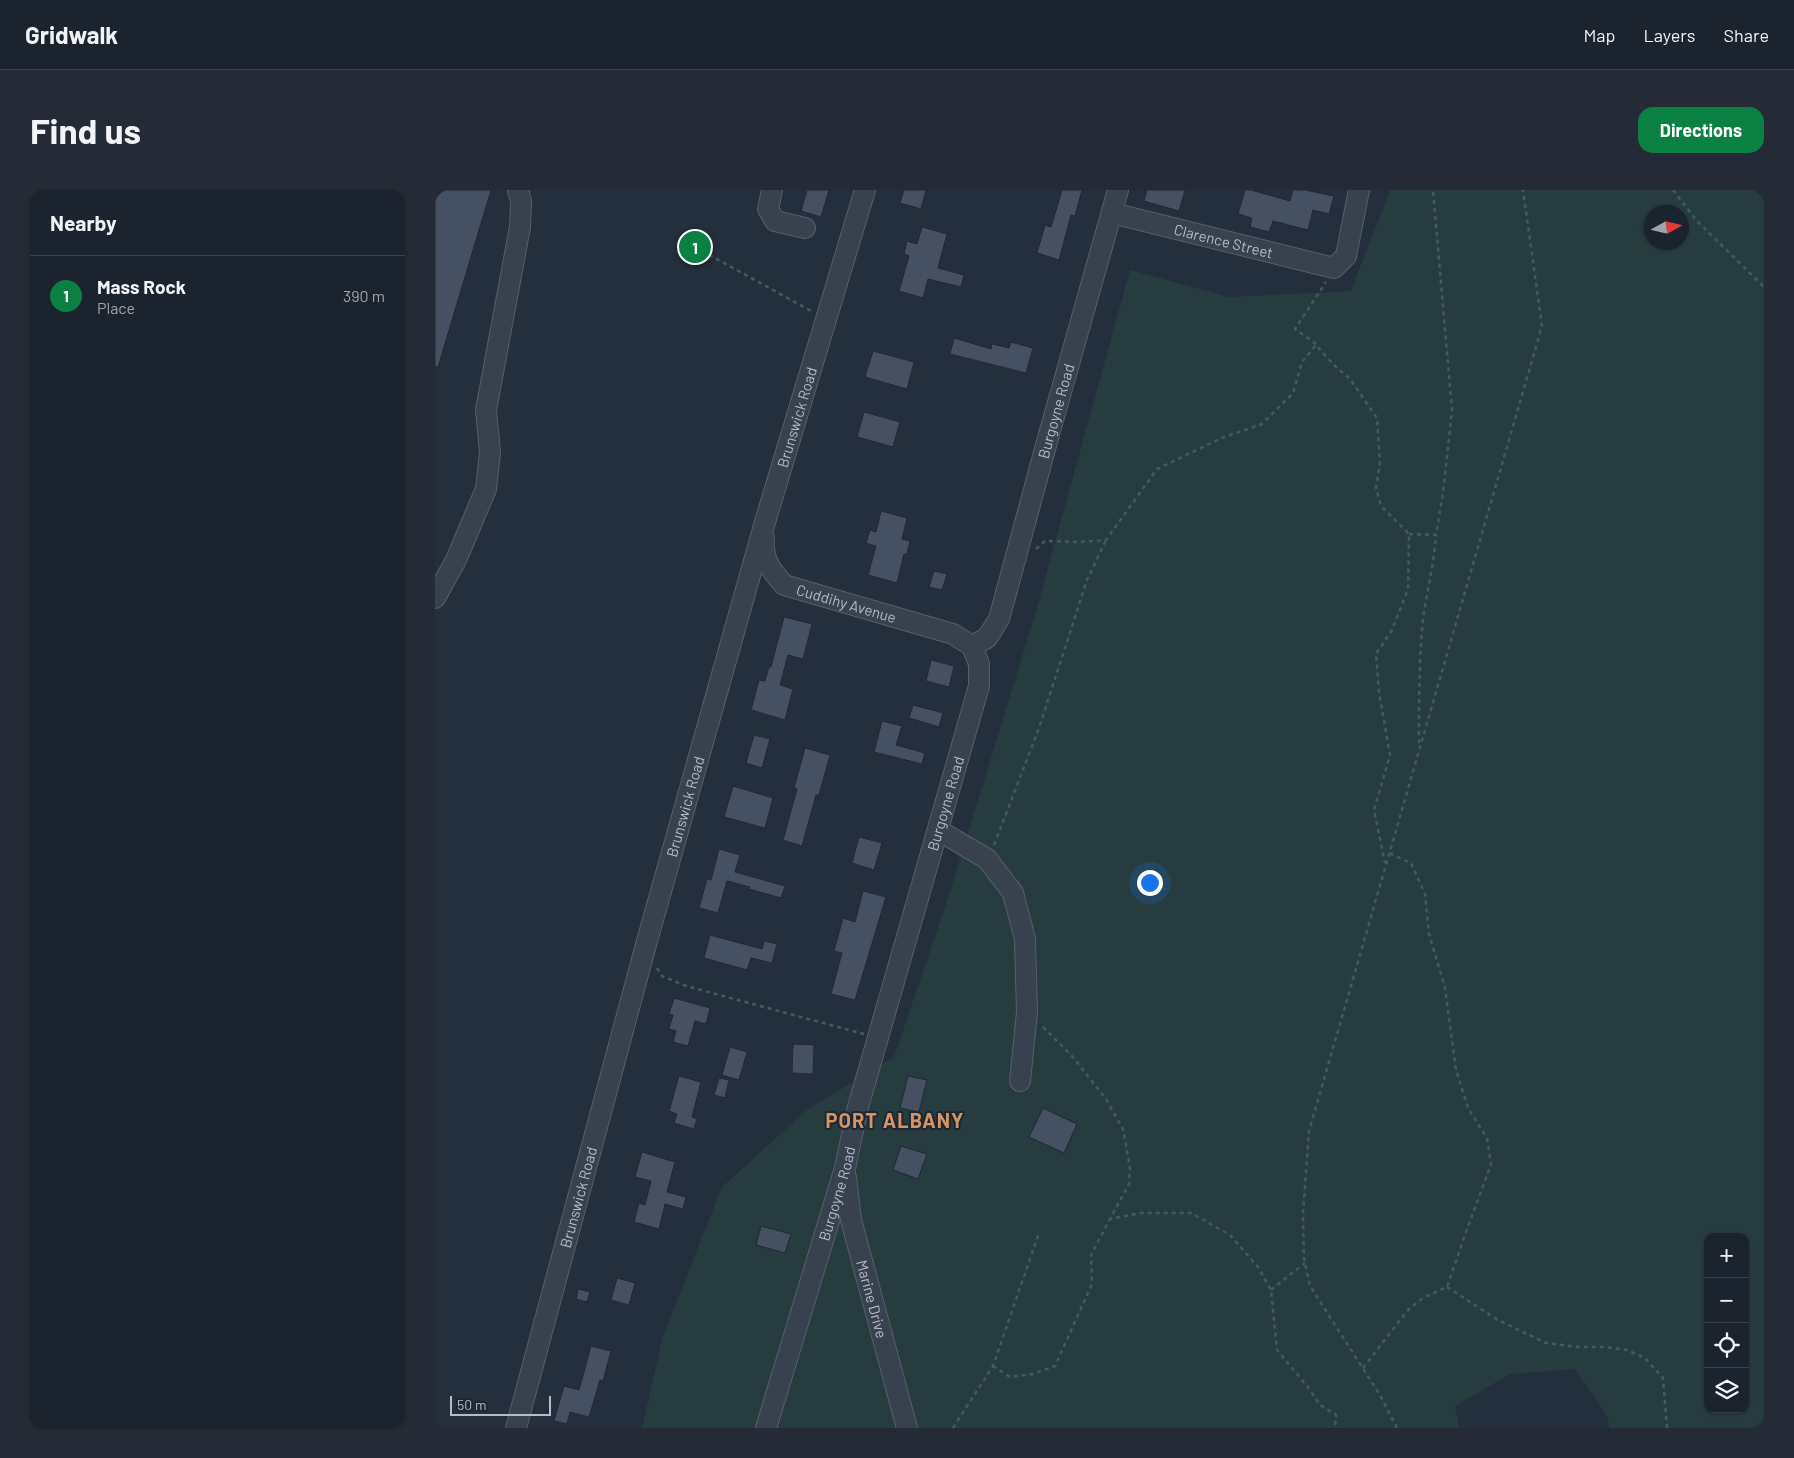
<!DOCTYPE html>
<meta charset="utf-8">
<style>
:root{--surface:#1b232e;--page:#242b36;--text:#f1f3f6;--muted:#a0a4aa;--line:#39404a;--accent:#0b8043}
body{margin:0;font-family:Barlow,sans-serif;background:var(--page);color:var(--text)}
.controls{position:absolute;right:15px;bottom:15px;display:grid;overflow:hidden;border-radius:10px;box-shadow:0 1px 4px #0004}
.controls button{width:45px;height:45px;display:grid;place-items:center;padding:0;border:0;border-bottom:1px solid var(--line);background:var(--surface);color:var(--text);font:25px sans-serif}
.compass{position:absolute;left:1209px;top:15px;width:45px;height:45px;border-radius:50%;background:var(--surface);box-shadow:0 1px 4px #0004;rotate:82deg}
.scale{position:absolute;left:15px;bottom:12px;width:101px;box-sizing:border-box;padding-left:5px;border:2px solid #b4bcc9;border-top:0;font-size:14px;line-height:18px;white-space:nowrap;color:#b4bcc9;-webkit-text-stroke:4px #1d2633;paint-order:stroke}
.you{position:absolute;left:714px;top:692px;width:18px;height:18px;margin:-12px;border:4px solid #fff;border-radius:50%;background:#1a73e8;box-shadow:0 0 0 8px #1a73e833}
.badge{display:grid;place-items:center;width:32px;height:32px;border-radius:50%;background:var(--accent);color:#fff;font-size:16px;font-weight:700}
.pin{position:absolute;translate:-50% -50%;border:2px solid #fff;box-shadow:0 1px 5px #0006}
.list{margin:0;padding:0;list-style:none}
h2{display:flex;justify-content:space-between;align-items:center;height:65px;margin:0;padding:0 20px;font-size:21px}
h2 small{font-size:16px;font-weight:400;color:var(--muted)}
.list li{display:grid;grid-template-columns:32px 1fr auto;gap:15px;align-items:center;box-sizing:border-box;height:80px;padding:0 20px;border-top:1px solid var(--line)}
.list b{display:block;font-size:19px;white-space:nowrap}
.list p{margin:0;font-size:16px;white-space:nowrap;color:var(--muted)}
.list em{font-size:16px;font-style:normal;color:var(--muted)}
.icon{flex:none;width:28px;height:28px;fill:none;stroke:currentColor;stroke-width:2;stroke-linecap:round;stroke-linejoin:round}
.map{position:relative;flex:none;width:1329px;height:1238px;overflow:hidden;border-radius:15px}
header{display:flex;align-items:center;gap:30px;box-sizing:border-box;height:70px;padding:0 25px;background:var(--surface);border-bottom:1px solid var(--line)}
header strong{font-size:24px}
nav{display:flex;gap:28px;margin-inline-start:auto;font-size:18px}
.intro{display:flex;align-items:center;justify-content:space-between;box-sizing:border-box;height:120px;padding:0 30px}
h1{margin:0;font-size:35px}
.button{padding:12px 22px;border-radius:15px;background:var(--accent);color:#fff;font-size:18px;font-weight:700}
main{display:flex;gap:30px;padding:0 30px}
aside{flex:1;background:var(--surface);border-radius:15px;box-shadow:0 1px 4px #0004}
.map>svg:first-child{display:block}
</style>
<header>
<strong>Gridwalk</strong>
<nav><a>Map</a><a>Layers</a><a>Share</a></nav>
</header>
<div class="intro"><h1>Find us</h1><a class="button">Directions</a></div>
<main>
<aside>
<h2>Nearby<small></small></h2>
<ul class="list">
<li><span class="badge">1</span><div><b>Mass Rock</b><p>Place</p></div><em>390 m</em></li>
</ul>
</aside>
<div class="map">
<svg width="1329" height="1238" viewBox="0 0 1329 1238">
<rect width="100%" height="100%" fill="#242f3e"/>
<path fill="#263c3f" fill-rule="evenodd" d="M955,0H1329V1238H1174L1173,1227L1140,1179L1075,1184L1020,1216L1024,1238H207L228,1146L287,997L372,920L459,867L514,705L601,421L695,80L794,107L916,101ZM1216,22H1246V52H1216ZM1273,1047H1310V1219H1273Z"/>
<g fill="#455162" stroke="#1f2835">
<polygon points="0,0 56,0 3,177 0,177"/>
<polygon points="372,0 394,0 386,27 366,21"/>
<polygon points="469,0 491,0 486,19 465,13"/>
<polygon points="627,0 647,0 640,26 636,25 624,70 602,63 610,35 616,37"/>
<polygon points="712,0 750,0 744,21 709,11"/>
<polygon points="810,0 816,0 855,11 858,0 870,0 899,6 894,24 878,20 873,40 838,31 834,42 815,37 817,28 803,24"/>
<polygon points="487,37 512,44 503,78 529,85 526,97 493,89 488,108 464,101 474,66 469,64 472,51 482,54"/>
<polygon points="519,148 556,159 557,154 574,158 576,152 598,158 591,183 515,164"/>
<polygon points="438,161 479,172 472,199 430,187"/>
<polygon points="429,222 465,232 458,257 422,247"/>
<polygon points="446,321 472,328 467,349 475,351 472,364 469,364 462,393 433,385 441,356 431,353 435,340 441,342"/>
<polygon points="499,381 512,384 507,400 494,397"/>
<polygon points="349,427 377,434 368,469 353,465 345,495 358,499 350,530 316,520 324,490 330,491 334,477 336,477"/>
<polygon points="496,470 519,476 514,497 491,491"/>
<polygon points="478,515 508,523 504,537 474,528"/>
<polygon points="447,531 467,536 461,555 490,563 487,574 439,562"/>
<polygon points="319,545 335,549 327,578 311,573"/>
<polygon points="370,558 395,565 384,605 381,605 367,656 348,650 362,599 359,598"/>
<polygon points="298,596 338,608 330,638 289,627"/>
<polygon points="424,647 447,653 439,680 417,673"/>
<polygon points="284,659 305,665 300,682 350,696 346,708 314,699 315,697 292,691 283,723 264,718 272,689 276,690"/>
<polygon points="428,701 451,707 420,810 396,804 407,763 399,761 408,728 420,732"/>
<polygon points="275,745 327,759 329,751 342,754 337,773 316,768 312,780 269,768"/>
<polygon points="239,808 275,818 271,834 260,831 253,856 238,852 241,841 234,839 238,825 234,824"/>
<polygon points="358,854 379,855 378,884 357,883"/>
<polygon points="295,857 312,862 304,890 287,885"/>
<polygon points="244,886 266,892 257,927 262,929 259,939 239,933 242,924 234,921"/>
<polygon points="473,886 492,890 484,922 465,918"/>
<polygon points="284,888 294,890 290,908 279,905"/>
<polygon points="608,918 642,934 629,963 594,947"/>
<polygon points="466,956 492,964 483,989 458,980"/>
<polygon points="207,962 240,972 232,1002 251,1007 248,1019 230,1014 224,1039 199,1032 204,1013 210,1015 216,991 200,987"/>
<polygon points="326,1036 356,1044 350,1063 321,1055"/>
<polygon points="182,1088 200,1093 194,1115 176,1110"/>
<polygon points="143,1099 155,1102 152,1112 141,1109"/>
<polygon points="156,1156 176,1161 168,1191 165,1190 154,1227 135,1222 132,1234 119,1231 129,1196 144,1200"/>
</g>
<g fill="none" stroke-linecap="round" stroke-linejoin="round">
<defs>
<g id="minor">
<polyline points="337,0 333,19 340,31 370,38"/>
<path id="s1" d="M677,23L899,78L911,66L924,0"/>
<path id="s2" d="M329,347C327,369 335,379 349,395L518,444L537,456"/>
<polyline points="0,408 21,370 51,299 55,262 51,220 85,37 86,11 83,0"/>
<path id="s3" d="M537,456L552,448L564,429L613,248L683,0"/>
<polyline points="503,640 552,669 578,703 590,749 592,822 585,891"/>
<path id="s4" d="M411,987L416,1030L472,1238"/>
<path id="s5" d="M81,1238L212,751L330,332L430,0"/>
<path id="s6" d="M331,1238L410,978L423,917L544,496V474L537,456"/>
</g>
</defs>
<use href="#minor" stroke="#565f6c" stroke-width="22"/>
<g stroke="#44595c" stroke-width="2.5" stroke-dasharray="4 4" stroke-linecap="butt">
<polyline points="1238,0 1262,31 1329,97"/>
<polyline points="260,57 376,121"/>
<polyline points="881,154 860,139 891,92"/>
<polyline points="974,344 1001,345 1008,303 1017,220 998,0"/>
<polyline points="601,359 610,351 644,352 671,350 722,279 787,248 827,234 858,203 867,172 881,155 899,175 915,189 942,228 945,274 941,298 946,316 974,344 973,399 957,440 941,464 944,502 955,565 939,620 950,673"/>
<path d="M984,553C984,512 984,471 988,429C992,401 999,374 1001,345"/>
<polyline points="559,655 604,538 652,390 671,350"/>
<polyline points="222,778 227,786 251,796 429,844"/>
<polyline points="608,837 637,866 671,909 688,939 695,978 694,994 675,1029 706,1023 756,1023 795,1045 823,1077 836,1100 842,1160 872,1196 885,1215 901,1225 900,1238"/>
<polyline points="1012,1097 1063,1130 1111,1153 1144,1157 1170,1157 1192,1160 1210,1168 1228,1188 1232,1238"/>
<polyline points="836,1100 870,1073"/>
<polyline points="558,1176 575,1187 598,1184 620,1176 657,1094 656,1065 675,1029"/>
<polyline points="928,1178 973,1120 988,1108 1012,1097 1030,1045 1056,974 1052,948 1033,918 1021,880 1010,798 994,744 990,704 976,673 954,663"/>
<polyline points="518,1238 558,1176 604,1043"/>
<polyline points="962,1238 945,1205 875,1096 869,1069 868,1024 874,941 1107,136 1088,0"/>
</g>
<use href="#minor" stroke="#38414e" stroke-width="20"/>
</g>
<g text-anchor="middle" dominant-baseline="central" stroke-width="4" stroke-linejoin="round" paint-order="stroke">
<g font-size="15" fill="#b4bcc9" stroke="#1d2633">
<text stroke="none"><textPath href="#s1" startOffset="115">Clarence Street</textPath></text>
<text stroke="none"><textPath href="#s3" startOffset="255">Burgoyne Road</textPath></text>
<text stroke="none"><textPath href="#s5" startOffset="1049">Brunswick Road</textPath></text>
<text stroke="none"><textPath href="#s2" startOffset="119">Cuddihy Avenue</textPath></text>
<text stroke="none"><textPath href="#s6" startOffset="650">Burgoyne Road</textPath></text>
<text stroke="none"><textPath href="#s5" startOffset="644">Brunswick Road</textPath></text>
<text stroke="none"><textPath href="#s6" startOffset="245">Burgoyne Road</textPath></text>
<text stroke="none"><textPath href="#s5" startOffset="239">Brunswick Road</textPath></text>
<text stroke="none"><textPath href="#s4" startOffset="125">Marine Drive</textPath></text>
</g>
<g font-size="20" font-weight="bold" letter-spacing="1" fill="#d59563" stroke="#1d2633">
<text x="460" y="930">PORT ALBANY</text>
</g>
</g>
</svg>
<div class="controls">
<button>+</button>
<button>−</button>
<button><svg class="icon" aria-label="locate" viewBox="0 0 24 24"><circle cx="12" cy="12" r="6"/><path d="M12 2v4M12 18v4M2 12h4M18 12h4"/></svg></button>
<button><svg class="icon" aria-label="layers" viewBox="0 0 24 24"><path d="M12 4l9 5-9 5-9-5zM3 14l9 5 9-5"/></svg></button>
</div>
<svg class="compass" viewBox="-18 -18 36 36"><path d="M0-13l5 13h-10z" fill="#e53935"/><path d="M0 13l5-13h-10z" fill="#a0a4aa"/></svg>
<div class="scale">50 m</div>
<div class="you"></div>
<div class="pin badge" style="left:260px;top:57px">1</div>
</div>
</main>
